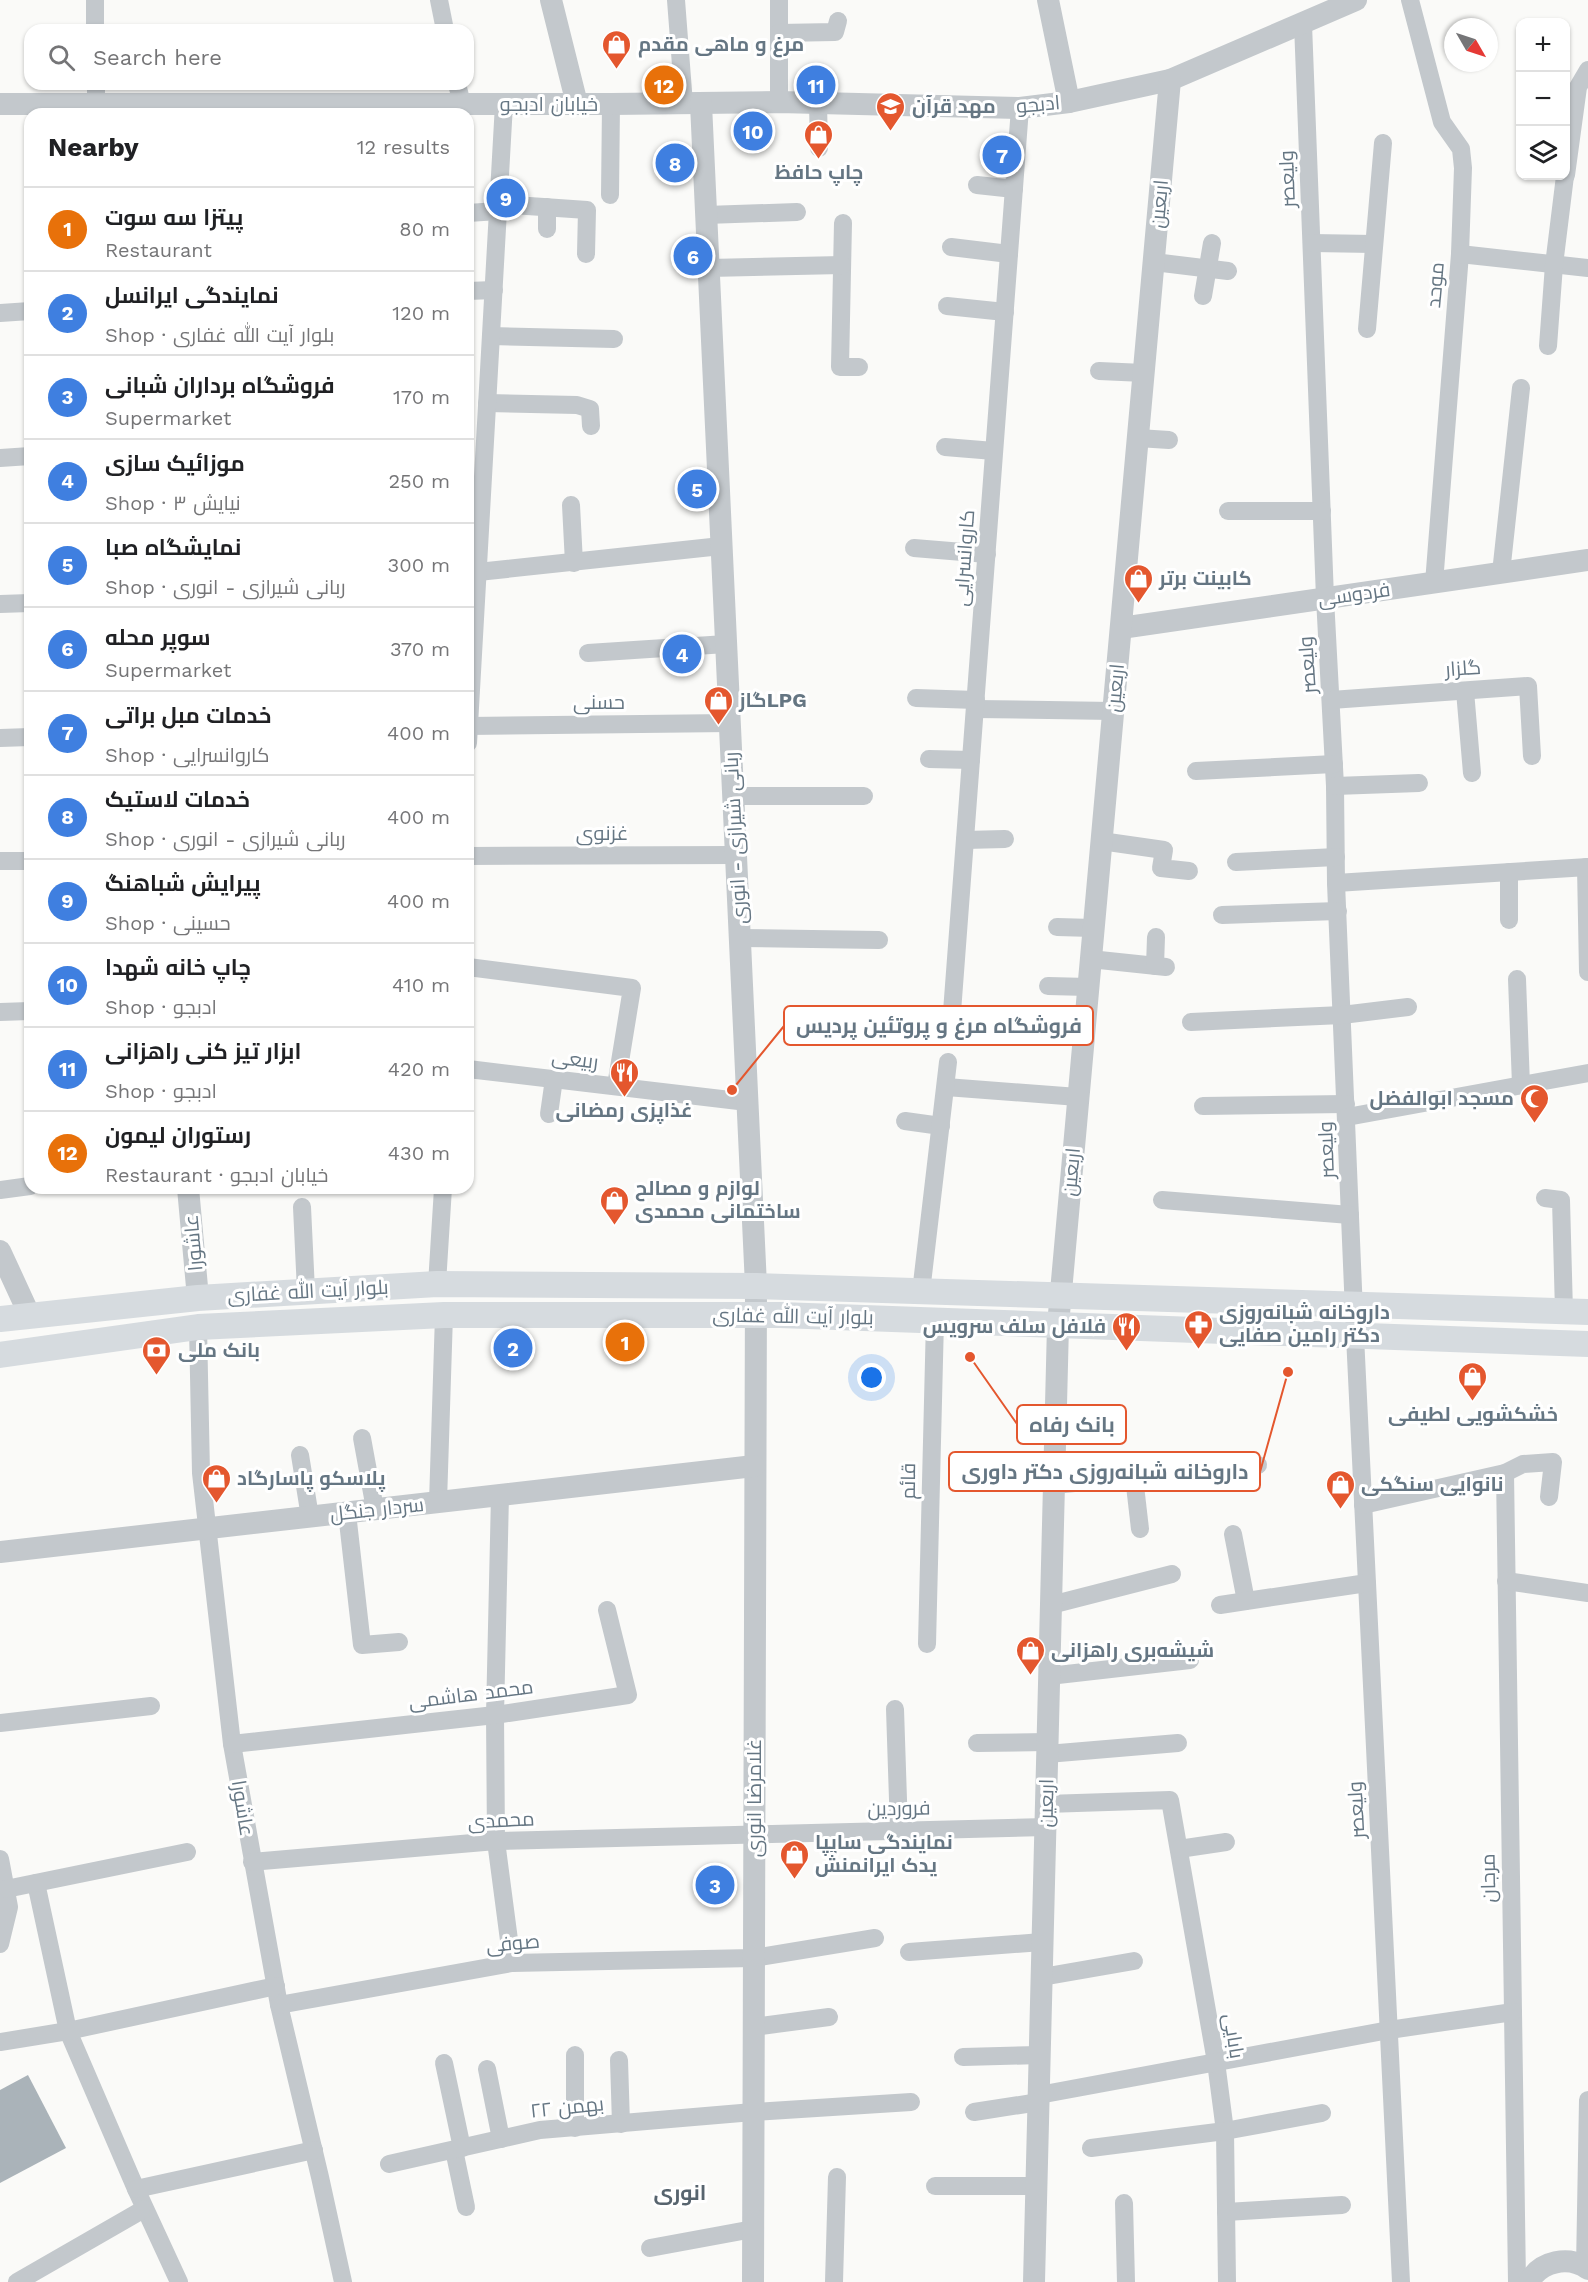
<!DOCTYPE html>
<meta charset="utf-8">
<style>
:root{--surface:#fff;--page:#f6f6f6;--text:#202124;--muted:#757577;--line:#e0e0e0;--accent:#e4572e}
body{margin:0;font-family:"Work Sans",Cairo,sans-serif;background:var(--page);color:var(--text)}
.controls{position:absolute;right:18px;top:18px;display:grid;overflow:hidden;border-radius:12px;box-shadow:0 2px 4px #0004}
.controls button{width:54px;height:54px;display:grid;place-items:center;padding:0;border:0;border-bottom:2px solid var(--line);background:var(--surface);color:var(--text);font:30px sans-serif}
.compass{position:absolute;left:1444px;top:18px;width:54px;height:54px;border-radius:50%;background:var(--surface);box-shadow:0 2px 4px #0004;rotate:129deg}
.you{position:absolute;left:872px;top:1378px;width:21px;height:21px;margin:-15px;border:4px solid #fff;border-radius:50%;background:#1a73e8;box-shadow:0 0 0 9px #1a73e833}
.badge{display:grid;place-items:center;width:39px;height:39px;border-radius:50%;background:var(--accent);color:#fff;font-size:20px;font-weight:700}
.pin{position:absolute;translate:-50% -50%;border:3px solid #fff;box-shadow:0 2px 6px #0006}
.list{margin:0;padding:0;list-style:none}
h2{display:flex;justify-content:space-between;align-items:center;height:78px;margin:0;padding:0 24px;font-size:26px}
h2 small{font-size:20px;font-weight:400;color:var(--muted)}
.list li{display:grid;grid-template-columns:39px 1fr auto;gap:18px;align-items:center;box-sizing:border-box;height:84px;padding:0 24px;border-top:2px solid var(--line)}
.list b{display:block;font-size:22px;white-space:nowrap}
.list p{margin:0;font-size:20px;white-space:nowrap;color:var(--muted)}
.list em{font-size:20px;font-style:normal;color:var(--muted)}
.icon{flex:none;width:33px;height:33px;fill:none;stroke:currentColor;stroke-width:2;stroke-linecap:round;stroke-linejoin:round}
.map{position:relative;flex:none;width:1588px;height:2282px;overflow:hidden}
.search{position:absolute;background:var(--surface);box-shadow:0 2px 4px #0004;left:24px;top:24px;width:450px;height:66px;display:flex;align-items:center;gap:15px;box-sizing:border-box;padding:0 21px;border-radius:18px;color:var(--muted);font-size:22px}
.panel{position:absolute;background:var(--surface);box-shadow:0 2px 4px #0004;left:24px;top:108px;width:450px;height:1086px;border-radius:18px}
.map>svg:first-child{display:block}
</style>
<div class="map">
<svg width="1588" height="2282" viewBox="0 0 1588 2282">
<rect width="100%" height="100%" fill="#fafaf8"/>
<polygon fill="#aab3b9" points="28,2075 66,2148 0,2183 0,2090"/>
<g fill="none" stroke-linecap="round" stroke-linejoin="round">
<g stroke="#c3c8cc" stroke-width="18">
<polyline points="95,0 95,30"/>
<polyline points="439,0 445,30"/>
<polyline points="676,0 684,104"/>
<polyline points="779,0 779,102"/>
<polyline points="1410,0 1442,122 1461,149 1463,168 1460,254 1434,583"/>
<polyline points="1303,24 1325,598 1335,786 1336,883 1355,1336 1401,2282"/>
<polyline points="779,33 835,32 838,21"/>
<polyline points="96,84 96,104"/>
<polyline points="457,84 462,104"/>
<polyline points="818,103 819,148"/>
<polyline points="1566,175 1578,87 1588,70"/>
<polyline points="977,185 1014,189"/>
<polyline points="610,195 611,104"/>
<polyline points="499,204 587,210 586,254"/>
<polyline points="468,213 498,211"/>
<polyline points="706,215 797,212"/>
<polyline points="843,223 840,367 859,367"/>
<polyline points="547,229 547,207"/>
<polyline points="1312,243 1374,244"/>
<polyline points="951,247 1009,254"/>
<polyline points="1460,254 1588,268"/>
<polyline points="1154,262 1228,271"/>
<polyline points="709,268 842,265"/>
<polyline points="468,291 494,290"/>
<polyline points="1203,296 1212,243"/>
<polyline points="947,306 1005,312"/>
<polyline points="0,313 30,311"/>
<polyline points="1367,329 1383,143"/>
<polyline points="491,336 614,339"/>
<polyline points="1548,346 1554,265 1565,176"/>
<polyline points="1099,371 1144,373"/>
<polyline points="487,403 577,405 590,409 591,426"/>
<polyline points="1138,438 1169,440"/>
<polyline points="945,447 994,451"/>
<polyline points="0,458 30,456"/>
<polyline points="571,505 574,563"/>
<polyline points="1228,511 1322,511"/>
<polyline points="914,548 987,554"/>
<polyline points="478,572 721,546"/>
<polyline points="1501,573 1521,388"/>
<polyline points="0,604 30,603"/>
<polyline points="588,653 726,644"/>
<polyline points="1465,691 1472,773"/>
<polyline points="916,698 976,700"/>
<polyline points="1331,700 1528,686 1532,756"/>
<polyline points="975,709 1113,711"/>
<polyline points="468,726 730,723"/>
<polyline points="0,738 30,737"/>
<polyline points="468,743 504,104"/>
<polyline points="929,759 971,760"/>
<polyline points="1196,771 1334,764"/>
<polyline points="1335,786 1419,783"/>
<polyline points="733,796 864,796"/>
<polyline points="965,840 1005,839"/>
<polyline points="1101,841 1164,850 1161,868 1189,871"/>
<polyline points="468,856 736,855"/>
<polyline points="0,861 30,861"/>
<polyline points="1236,862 1336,857"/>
<polyline points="1586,867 1588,972"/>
<polyline points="1509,872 1509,920"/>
<polyline points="1336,883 1588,867"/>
<polyline points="1222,915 1338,911"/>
<polyline points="1057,927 1093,928"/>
<polyline points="739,938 879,940"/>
<polyline points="1090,959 1166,967"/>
<polyline points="1155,966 1156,937"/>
<polyline points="468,967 632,988 616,1086"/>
<polyline points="1517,979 1521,1085"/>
<polyline points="1048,986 1088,987"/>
<polyline points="0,1012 30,1011"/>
<polyline points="952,1012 1020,108"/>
<polyline points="1191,1022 1342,1015 1408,1007"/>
<polyline points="468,1069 747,1102"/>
<polyline points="946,1087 1078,1097"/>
<polyline points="1203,1106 1346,1104"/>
<polyline points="549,1114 554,1079"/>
<polyline points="1347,1117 1588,1073"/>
<polyline points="905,1121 941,1126"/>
<polyline points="0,1190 30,1186"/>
<polyline points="1545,1198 1561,1200 1564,1312"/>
<polyline points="1162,1200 1350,1215"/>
<polyline points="302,1207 306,1291"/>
<polyline points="437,1284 443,1188"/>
<polyline points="921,1292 948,1062"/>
<polyline points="198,1327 201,1473 232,1744 279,2005 320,2177 343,2282"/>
<polyline points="362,1438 375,1509"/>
<polyline points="300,1455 310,1517"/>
<polyline points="1505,1473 1517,2282"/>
<polyline points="1134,1477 1140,1529"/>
<polyline points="1054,1485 1258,1465"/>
<polyline points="500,1495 495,1715 496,1841 512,1963"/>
<polyline points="438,1502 444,1315"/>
<polyline points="1363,1505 1505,1473 1523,1464 1553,1462 1549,1497"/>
<polyline points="347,1513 362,1645 399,1642"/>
<polyline points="1233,1534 1246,1601"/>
<polyline points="1506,1581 1588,1593"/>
<polyline points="1051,1605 1172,1574"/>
<polyline points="1220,1605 1367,1583"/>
<polyline points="927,1644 935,1320"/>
<polyline points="1049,1676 1190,1660"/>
<polyline points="895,1709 899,1830"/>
<polyline points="0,1723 151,1706"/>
<polyline points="977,1743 1047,1742"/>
<polyline points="232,1744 495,1715 628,1695 607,1610"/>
<polyline points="1047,1754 1178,1743"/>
<polyline points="1046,1804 1170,1800 1216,2062 1225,2131 1227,2282"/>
<polyline points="1179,1849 1226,1842"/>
<polyline points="0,1859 9,1907 0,1944"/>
<polyline points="252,1862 496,1841 1046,1827"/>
<polyline points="36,1883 68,2031 136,2189 179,2282"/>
<polyline points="6,1889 187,1852"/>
<polyline points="909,1952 1042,1942"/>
<polyline points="1042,1977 1134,1961"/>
<polyline points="279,2005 512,1963 753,1958 875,1938"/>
<polyline points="753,2027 829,2017"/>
<polyline points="0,2042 68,2031 276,1986"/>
<polyline points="575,2055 575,2128"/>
<polyline points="963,2057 1040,2055"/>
<polyline points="619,2060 621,2124"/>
<polyline points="444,2063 462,2148"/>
<polyline points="487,2069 501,2139"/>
<polyline points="1039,2095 1389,2030 1513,2012"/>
<polyline points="974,2112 1039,2102"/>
<polyline points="1091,2148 1225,2131 1322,2113"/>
<polyline points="454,2150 466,2207"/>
<polyline points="389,2164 540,2130 753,2112 911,2102"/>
<polyline points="935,2186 1036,2186"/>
<polyline points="136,2189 314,2150"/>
<polyline points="1124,2203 1126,2282"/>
<polyline points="1226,2212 1342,2205"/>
<polyline points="650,2248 753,2229"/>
<polyline points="1585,2267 1588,2100"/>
<polyline points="17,2282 144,2209"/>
<polyline points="834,2282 837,2177"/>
</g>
<g stroke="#c3c8cc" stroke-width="22">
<polyline points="551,0 577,104"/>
<polyline points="1048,0 1069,102"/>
<polyline points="0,104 611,104 779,102 1020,108 1069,102 1170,80 1356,0"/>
<polyline points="701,104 756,1286 753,2282"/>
<polyline points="1121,628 1588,560"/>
<polyline points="188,1188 198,1298"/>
<polyline points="0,1251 29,1314"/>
<polyline points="0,1552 754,1466"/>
<polyline points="1034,2282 1058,1325 1170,80"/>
<path d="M1529,2282C1540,2261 1569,2255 1588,2269"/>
</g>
<g stroke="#d6dbdf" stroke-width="26">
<polyline points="0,1319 198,1298 437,1284 756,1286 1588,1312"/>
<polyline points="0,1355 198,1327 444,1315 780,1315 1588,1344"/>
</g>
</g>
<defs>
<symbol id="shop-pin" viewBox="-11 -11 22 30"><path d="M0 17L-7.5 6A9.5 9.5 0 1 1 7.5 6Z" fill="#e4572e" stroke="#fff"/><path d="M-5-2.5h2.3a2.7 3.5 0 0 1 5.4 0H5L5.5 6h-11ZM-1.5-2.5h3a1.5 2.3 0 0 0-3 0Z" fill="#fff"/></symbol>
<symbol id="school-pin" viewBox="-11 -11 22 30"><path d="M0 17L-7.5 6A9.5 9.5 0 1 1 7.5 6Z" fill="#e4572e" stroke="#fff"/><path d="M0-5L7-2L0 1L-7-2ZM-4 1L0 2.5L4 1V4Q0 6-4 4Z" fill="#fff"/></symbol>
<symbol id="restaurant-pin" viewBox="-11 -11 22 30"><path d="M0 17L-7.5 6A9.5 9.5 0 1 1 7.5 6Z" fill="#e4572e" stroke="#fff"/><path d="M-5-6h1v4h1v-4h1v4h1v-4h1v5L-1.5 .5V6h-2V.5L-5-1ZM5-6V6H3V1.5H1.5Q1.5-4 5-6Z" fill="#fff"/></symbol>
<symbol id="mosque-pin" viewBox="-11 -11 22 30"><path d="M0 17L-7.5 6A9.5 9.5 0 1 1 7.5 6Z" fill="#e4572e" stroke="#fff"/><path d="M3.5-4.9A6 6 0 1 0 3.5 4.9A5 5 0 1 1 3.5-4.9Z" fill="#fff"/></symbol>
<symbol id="pharmacy-pin" viewBox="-11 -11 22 30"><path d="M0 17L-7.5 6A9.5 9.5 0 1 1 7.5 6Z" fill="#e4572e" stroke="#fff"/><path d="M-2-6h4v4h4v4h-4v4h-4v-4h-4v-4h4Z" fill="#fff"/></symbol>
<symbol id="bank-pin" viewBox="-11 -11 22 30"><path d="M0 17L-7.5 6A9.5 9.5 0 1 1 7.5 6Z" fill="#e4572e" stroke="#fff"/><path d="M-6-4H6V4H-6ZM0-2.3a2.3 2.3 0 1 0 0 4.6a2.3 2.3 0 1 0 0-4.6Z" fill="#fff"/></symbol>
</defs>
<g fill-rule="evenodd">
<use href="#shop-pin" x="600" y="28" width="33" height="45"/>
<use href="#school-pin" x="874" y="90" width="33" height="45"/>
<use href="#shop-pin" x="802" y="118" width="33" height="45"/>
<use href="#shop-pin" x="1122" y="562" width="33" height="45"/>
<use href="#shop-pin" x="702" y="684" width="33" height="45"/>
<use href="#restaurant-pin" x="608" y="1056" width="33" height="45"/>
<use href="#mosque-pin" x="1518" y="1082" width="33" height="45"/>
<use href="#shop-pin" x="598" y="1184" width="33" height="45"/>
<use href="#pharmacy-pin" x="1182" y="1308" width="33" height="45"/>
<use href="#restaurant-pin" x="1110" y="1310" width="33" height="45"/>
<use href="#bank-pin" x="140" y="1334" width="33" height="45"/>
<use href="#shop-pin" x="1456" y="1360" width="33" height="45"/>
<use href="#shop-pin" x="200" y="1462" width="33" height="45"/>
<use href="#shop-pin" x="1324" y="1468" width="33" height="45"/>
<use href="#shop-pin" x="1014" y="1634" width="33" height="45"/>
<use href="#shop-pin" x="778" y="1838" width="33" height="45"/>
</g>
<g text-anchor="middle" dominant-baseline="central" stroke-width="6" stroke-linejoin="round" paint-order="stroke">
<g font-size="20" font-weight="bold" fill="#657683" stroke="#fff" text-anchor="start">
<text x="638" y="44">مرغ و ماهی مقدم</text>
<text x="912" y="106">مهد قرآن</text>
<text x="819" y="172" text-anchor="middle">چاپ حافظ</text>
<text x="1159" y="578">کابینت برتر</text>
<text x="739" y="700">گازLPG</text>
<text x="1514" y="1098" text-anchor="end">مسجد ابوالفضل</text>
<text x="624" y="1110" text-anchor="middle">غذاپزی رمضانی</text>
<text x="635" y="1188">لوازم و مصالح<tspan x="635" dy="23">ساختمانی محمدی</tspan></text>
<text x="1219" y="1312">داروخانه شبانه‌روزی<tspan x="1219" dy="23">دکتر رامین صفایی</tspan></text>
<text x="1106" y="1326" text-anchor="end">فلافل سلف سرویس</text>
<text x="178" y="1350">بانک ملی</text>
<text x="1473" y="1414" text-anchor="middle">خشکشویی لطیفی</text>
<text x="237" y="1478">پلاسکو پاسارگاد</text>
<text x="1361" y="1484">نانوایی سنگکی</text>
<text x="1051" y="1650">شیشه‌بری راهزانی</text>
<text x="815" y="1842">نمایندگی سایپا<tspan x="815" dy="23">یدک ایرانمنش</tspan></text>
</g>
<g font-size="20" fill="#657683" stroke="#fff">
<text x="549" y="104">خیابان ادبجو</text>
<text transform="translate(1038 104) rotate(-5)">ادبجو</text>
<text transform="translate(1287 179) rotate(-92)">ولیعصر</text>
<text transform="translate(1159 204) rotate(-85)">اربعین</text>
<text transform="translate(1435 285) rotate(-85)">موحد</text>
<text transform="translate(964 558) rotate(-86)">کاروانسرایی</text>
<text transform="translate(1354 594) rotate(-8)">فردوسی</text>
<text transform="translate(1307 665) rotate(-94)">ولیعصر</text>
<text transform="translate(1463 668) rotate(-4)">گلزار</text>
<text transform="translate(1115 688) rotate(-85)">اربعین</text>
<text x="599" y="702">حسنی</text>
<text x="602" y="833">غزنوی</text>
<text transform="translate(735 838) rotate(-93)">ربانی شیرازی - انوری</text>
<text transform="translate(575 1059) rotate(7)">ربیعی</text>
<text transform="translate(1326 1150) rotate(-92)">ولیعصر</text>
<text transform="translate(1071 1172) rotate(-85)">اربعین</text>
<text transform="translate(193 1243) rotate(-95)">عاشورا</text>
<text transform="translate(308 1291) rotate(-3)">بلوار آیت الله غفاری</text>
<text transform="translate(793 1316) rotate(1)">بلوار آیت الله غفاری</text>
<text transform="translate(908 1481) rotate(-89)">قائم</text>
<text transform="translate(377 1509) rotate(-6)">سردار جنگل</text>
<text transform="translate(471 1694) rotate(-7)">محمد هاشمی</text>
<text transform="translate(754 1798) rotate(-90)">غلامرضا انوری</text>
<text transform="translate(1046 1803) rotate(-89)">اربعین</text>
<text transform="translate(243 1808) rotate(81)">عاشورا</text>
<text transform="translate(899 1808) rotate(-1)">فروردین</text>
<text transform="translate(1356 1810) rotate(-93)">ولیعصر</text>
<text transform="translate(501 1820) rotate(-3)">محمدی</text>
<text transform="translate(1488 1878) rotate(-91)">مرجان</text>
<text transform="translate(513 1943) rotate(-5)">صوفی</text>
<text transform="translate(1234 2036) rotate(81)">بابایی</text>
<text transform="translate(567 2107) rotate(-6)">۲۲ بهمن</text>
</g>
<g font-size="21" font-weight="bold" fill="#57646e" stroke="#fff">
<text x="680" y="2192">انوری</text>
</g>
</g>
<path fill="none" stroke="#e4572e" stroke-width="2" d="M732 1090L784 1026M970 1357L1017 1424M1288 1372L1260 1472"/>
<g fill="#e4572e" stroke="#fff" stroke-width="2">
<circle cx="732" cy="1090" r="6"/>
<circle cx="970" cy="1357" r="6"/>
<circle cx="1288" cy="1372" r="6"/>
</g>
<g fill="#fff" stroke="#e4572e" stroke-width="2">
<rect x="784" y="1006" width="309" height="39" rx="6"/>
<rect x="1017" y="1405" width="109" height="39" rx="6"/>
<rect x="949" y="1452" width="311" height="39" rx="6"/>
</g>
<g font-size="21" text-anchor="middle" font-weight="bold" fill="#657683">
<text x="939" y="1033">فروشگاه مرغ و پروتئین پردیس</text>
<text x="1072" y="1432">بانک رفاه</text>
<text x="1105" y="1479">داروخانه شبانه‌روزی دکتر داوری</text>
</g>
</svg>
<div class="controls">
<button>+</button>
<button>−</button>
<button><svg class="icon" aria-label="layers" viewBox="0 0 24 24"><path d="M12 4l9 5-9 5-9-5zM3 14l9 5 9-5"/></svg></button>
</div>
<svg class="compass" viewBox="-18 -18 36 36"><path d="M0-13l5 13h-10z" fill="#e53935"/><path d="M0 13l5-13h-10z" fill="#757577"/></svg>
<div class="you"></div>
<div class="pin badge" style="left:625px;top:1342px;background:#e8710a">1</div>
<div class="pin badge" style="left:513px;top:1348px;background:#3f7fe0">2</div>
<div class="pin badge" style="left:715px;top:1885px;background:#3f7fe0">3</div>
<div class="pin badge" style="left:682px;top:654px;background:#3f7fe0">4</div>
<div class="pin badge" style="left:697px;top:489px;background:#3f7fe0">5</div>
<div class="pin badge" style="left:693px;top:256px;background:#3f7fe0">6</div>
<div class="pin badge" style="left:1002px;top:155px;background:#3f7fe0">7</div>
<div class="pin badge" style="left:675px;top:163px;background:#3f7fe0">8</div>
<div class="pin badge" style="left:506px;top:198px;background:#3f7fe0">9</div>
<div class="pin badge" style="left:753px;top:131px;background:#3f7fe0">10</div>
<div class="pin badge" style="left:816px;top:85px;background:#3f7fe0">11</div>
<div class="pin badge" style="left:664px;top:85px;background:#e8710a">12</div>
<div class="search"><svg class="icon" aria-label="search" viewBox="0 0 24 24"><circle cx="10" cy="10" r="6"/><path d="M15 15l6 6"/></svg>Search here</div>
<section class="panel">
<h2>Nearby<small>12 results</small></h2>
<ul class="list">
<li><span class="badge" style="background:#e8710a">1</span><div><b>پیتزا سه سوت</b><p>Restaurant</p></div><em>80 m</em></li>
<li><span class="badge" style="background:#3f7fe0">2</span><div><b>نمایندگی ایرانسل</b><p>Shop · بلوار آیت الله غفاری</p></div><em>120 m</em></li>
<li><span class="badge" style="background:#3f7fe0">3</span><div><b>فروشگاه برداران شبانی</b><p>Supermarket</p></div><em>170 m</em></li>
<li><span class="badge" style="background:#3f7fe0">4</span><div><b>موزائیک سازی</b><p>Shop · نیایش ۳</p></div><em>250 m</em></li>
<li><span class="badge" style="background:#3f7fe0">5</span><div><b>نمایشگاه صبا</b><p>Shop · ربانی شیرازی - انوری</p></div><em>300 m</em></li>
<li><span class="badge" style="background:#3f7fe0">6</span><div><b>سوپر محله</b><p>Supermarket</p></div><em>370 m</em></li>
<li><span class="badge" style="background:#3f7fe0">7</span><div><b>خدمات مبل براتی</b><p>Shop · کاروانسرایی</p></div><em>400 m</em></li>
<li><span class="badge" style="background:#3f7fe0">8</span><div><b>خدمات لاستیک</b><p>Shop · ربانی شیرازی - انوری</p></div><em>400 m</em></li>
<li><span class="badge" style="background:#3f7fe0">9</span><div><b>پیرایش شباهنگ</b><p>Shop · حسینی</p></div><em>400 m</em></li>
<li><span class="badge" style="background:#3f7fe0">10</span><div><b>چاپ خانه شهدا</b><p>Shop · ادبجو</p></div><em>410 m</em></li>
<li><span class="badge" style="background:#3f7fe0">11</span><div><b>ابزار تیز کنی راهزانی</b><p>Shop · ادبجو</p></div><em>420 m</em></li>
<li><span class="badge" style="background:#e8710a">12</span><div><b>رستوران لیمون</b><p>Restaurant · خیابان ادبجو</p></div><em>430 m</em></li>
</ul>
</section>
</div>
